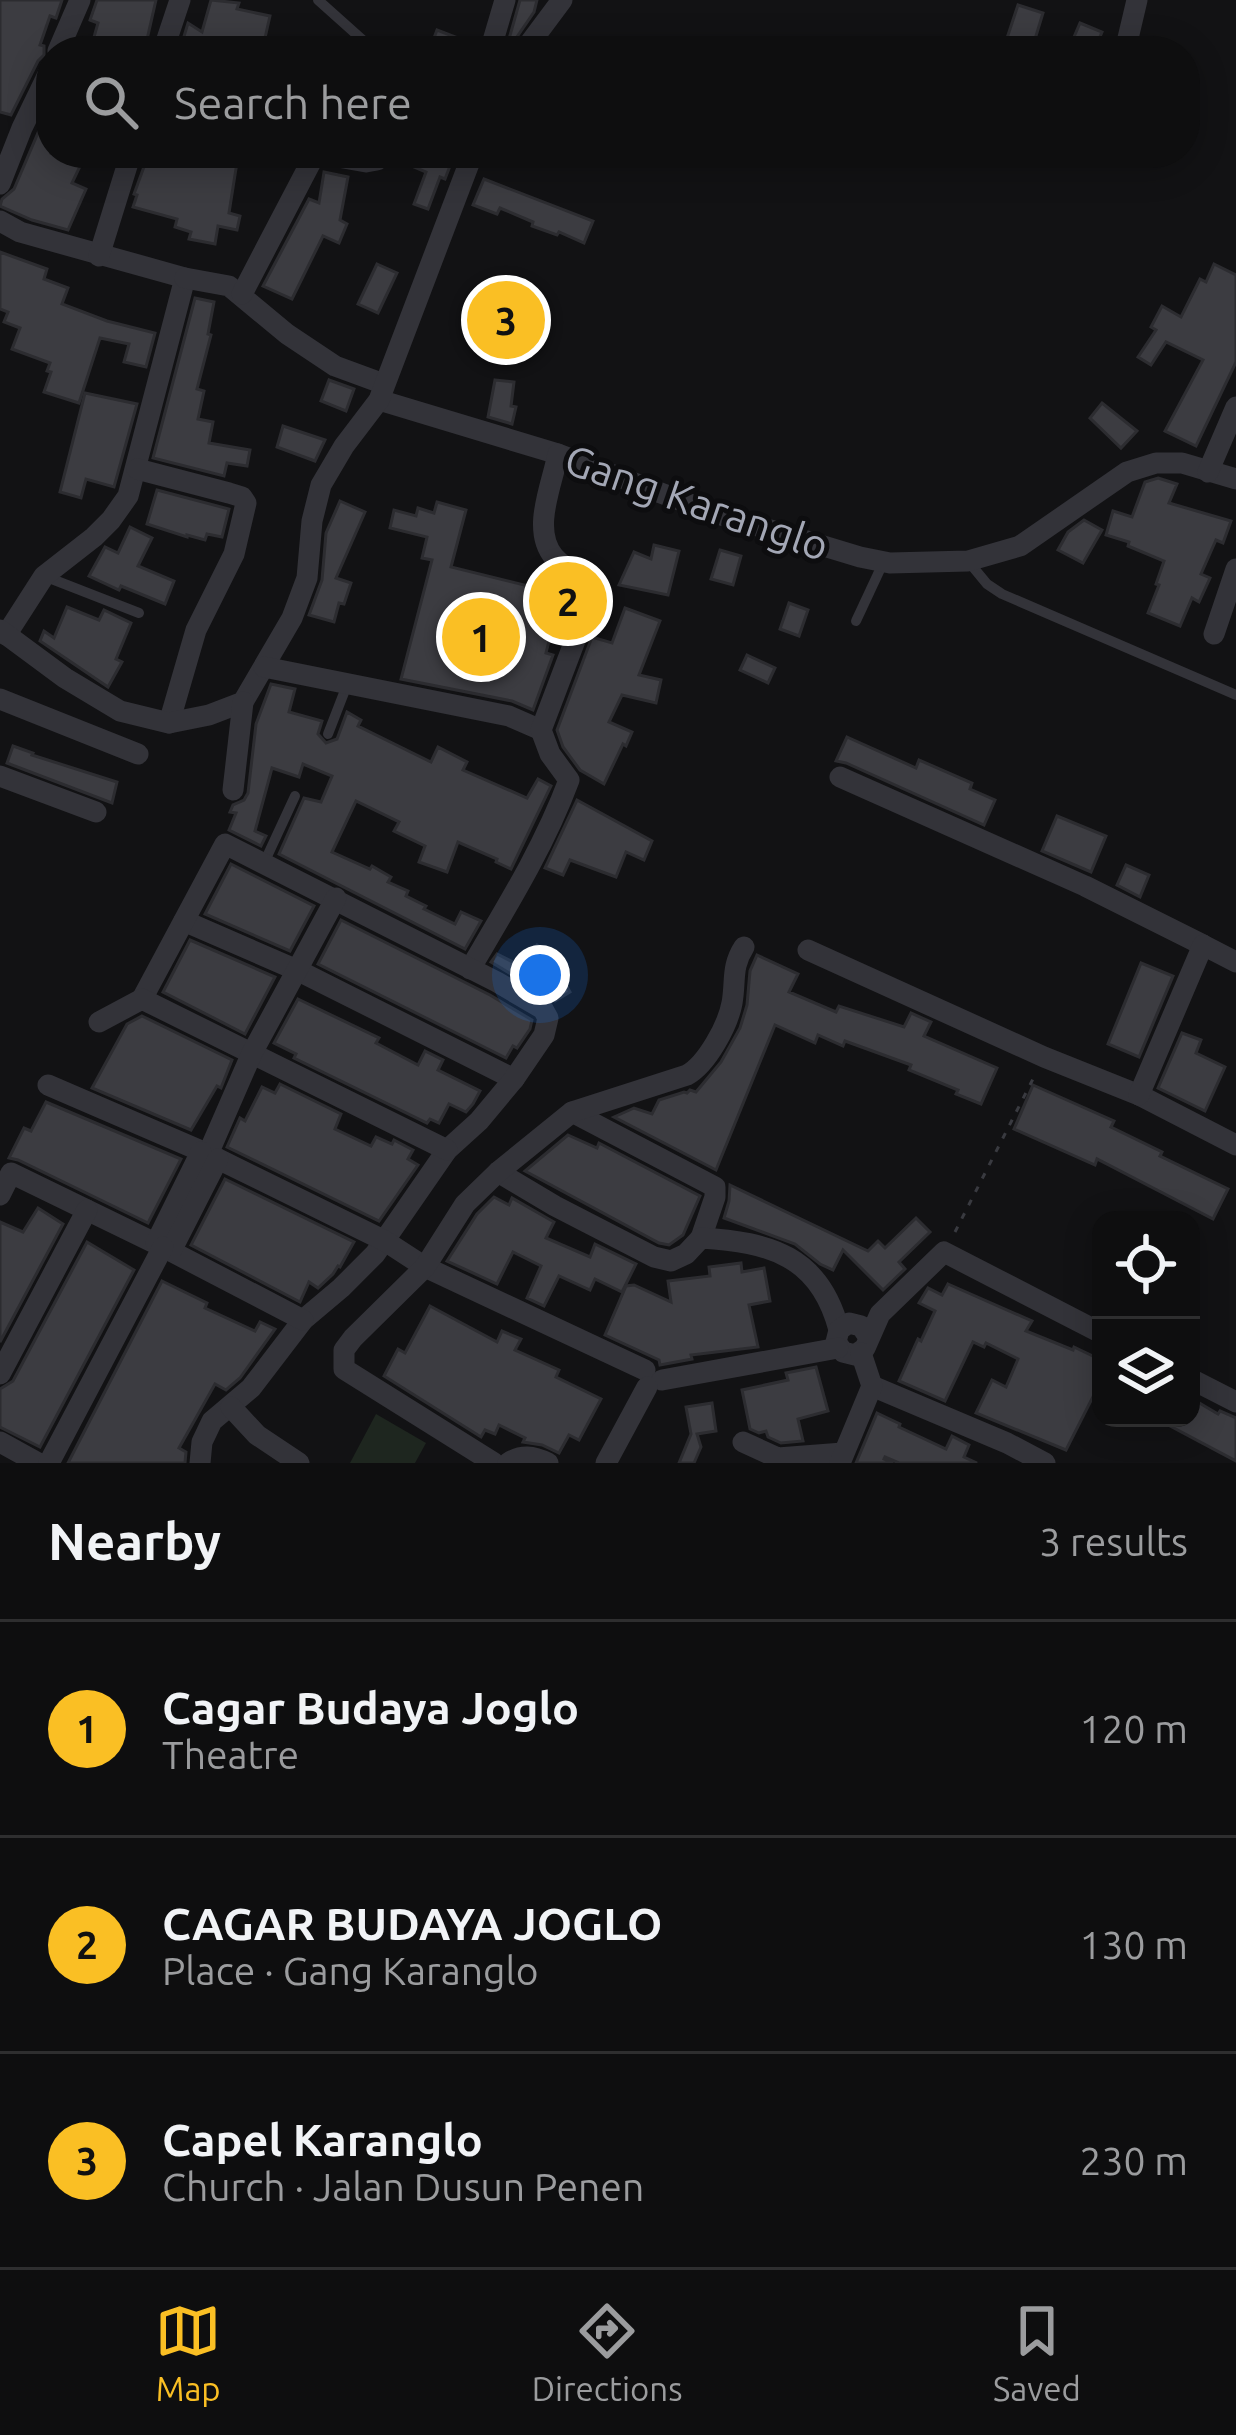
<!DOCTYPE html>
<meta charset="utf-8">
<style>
:root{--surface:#0e0e0f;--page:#171718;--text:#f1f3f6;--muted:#9b9c9e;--line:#2e2e2f;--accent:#fabf24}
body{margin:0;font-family:Ubuntu,sans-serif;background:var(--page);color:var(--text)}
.controls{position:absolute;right:36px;bottom:36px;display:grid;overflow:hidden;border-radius:24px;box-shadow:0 6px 30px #0003}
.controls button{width:108px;height:108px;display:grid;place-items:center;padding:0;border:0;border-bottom:3px solid var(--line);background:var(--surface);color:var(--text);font:60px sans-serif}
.you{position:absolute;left:540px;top:975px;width:42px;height:42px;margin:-30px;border:9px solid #fff;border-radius:50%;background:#1a73e8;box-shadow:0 0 0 18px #1a73e833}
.badge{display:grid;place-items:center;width:78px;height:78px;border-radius:50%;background:var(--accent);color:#111;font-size:39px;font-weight:700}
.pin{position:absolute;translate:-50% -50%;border:6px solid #fff;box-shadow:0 3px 12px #0006}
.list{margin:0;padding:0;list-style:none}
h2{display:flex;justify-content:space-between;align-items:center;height:156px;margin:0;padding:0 48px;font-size:51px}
h2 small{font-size:39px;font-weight:400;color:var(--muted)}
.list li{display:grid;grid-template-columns:78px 1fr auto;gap:36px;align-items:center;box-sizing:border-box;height:216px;padding:0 48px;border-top:3px solid var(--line)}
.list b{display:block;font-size:45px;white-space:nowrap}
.list p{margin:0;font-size:39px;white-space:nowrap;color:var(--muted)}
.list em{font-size:39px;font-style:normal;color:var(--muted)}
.icon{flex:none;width:66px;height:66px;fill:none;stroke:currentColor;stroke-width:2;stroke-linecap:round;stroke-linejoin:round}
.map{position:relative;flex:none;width:1236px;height:1463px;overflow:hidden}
.search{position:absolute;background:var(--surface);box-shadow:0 6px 30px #0003;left:36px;right:36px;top:36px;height:132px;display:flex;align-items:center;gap:30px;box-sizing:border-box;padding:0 42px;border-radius:48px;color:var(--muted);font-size:45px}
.sheet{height:804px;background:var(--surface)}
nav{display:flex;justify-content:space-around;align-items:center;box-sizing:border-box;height:168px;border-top:3px solid var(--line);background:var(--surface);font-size:33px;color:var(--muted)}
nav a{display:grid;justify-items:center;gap:6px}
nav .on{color:var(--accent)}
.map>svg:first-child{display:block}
</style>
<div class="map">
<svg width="1236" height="1463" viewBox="0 0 1236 1463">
<rect width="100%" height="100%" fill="#121214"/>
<polygon fill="#1e261f" points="376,1414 426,1443 415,1463 350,1463"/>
<g fill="#3c3c41" stroke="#2c2c30" stroke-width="3">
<polygon points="0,0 62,0 56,18 50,16 40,45 44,46 44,55 38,61 11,115 0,112"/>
<polygon points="97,0 156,0 146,44 129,39 125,51 100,51 104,39 94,37 98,23 90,20"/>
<polygon points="211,0 239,3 237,9 270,16 262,51 197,51 182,43 188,23 202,32"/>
<polygon points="520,0 537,0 534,12 510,47 507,46"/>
<polygon points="1018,5 1043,13 1032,49 1006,41"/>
<polygon points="1080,23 1102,32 1094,51 1068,51"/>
<polygon points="437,30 476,45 475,51 429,51"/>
<polygon points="49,107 51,108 51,129 46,141 51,143 51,153 73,153 84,158 72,183 86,189 68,230 32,220 0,206 2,199 14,189"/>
<polygon points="149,153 219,153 238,156 229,213 240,216 237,230 218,226 215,244 189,239 191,232 175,227 177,219 133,207 137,195 134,194"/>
<polygon points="420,153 455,153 445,179 440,177 428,209 414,204 426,172 414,167"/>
<polygon points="324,172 348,177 340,220 347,224 339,243 323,236 292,299 263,286 309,199 319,203"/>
<polygon points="484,179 593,221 584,243 559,232 557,235 532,226 533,222 500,208 497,214 473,205"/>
<polygon points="0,252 47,269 44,279 68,288 62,304 107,321 155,333 146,367 124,362 129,344 100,338 79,403 44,392 51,372 47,371 50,363 12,349 20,328 4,322 8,312 0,309"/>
<polygon points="377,264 397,273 378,313 358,304"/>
<polygon points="1214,264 1236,275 1236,362 1196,446 1165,431 1203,360 1166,342 1151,365 1138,357 1156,330 1151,327 1162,306 1181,317 1200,279 1206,282"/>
<polygon points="492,290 535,305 519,350 476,334"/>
<polygon points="195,298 214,302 208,334 211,335 197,389 204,391 198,419 213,422 209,443 250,450 247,466 227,463 224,476 153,458"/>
<polygon points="329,380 354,389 346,411 321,401"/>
<polygon points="495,380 514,382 511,406 516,407 512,424 488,417"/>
<polygon points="85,393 137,404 114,487 86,479 81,498 60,492"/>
<polygon points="1102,403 1137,431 1121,448 1090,418"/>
<polygon points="283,426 325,440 315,461 277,447"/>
<polygon points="1158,478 1177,484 1169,503 1231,521 1223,543 1216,540 1201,574 1210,578 1199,602 1192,598 1180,626 1148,613 1159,585 1156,584 1164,561 1128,546 1129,542 1106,535 1113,511 1132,517 1145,482"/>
<polygon points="157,490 229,509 222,537 207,534 205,540 187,535 187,537 147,524"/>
<polygon points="340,501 365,512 336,578 351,583 344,604 339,603 334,622 309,615 322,580 326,533"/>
<polygon points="437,502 466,510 451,567 561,594 546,653 553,655 533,710 512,701 401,679 432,560 422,558 427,537 390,528 394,510 416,516 418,508 434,513"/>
<polygon points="1084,520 1102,530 1083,563 1058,550 1068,532"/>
<polygon points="130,527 152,538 138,566 174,581 165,604 121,586 119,590 89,576 105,547 118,553"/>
<polygon points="654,545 679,551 668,595 619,585 634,552 651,559"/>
<polygon points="720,550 741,556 733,585 711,579"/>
<polygon points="789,603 808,610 799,636 780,629"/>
<polygon points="67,607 99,620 104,610 131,623 116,659 122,662 108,687 40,641 44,631 54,638"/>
<polygon points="625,608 660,621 639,675 661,680 656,703 622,695 609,722 632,732 626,746 623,744 604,784 580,770 563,747 557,730 592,637 612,643"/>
<polygon points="747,655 775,668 768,683 740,670"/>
<polygon points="271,684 295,689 289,712 322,721 318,734 326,743 337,739 347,712 361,720 358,726 431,762 438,747 467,762 463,770 527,798 538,779 551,786 511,869 496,862 497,859 458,842 447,872 419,862 425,846 394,831 399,822 356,801 332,852 370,869 372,866 391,877 388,882 408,891 406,896 426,906 424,909 455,924 461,912 481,921 465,949 279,854 304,798 321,802 332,776 303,764 299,777 272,768 255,831 266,836 261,846 229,830 236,813 230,812 233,805 244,800 248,793 256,724"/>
<polygon points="847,737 916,768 919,760 972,783 970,789 995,800 984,825 846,763 836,761"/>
<polygon points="13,746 33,753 32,755 117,782 112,803 7,763"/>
<polygon points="577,800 652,841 644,860 626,852 616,877 570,860 563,875 545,868"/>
<polygon points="1057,816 1106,836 1091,872 1042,851"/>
<polygon points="231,864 314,906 290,951 205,914"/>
<polygon points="1126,865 1149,875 1140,897 1117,885"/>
<polygon points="341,920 490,995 532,1020 530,1029 517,1048 513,1046 506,1058 318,964"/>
<polygon points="190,940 275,977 245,1034 163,992"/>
<polygon points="537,945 549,954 570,992 555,1001 491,962 497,954 521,966"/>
<polygon points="757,955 798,974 789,992 836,1012 839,1006 904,1027 911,1013 931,1022 924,1036 997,1068 981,1104 956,1094 958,1090 909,1070 911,1065 845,1041 843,1046 818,1035 815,1043 775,1025 716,1170 614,1117 634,1108 652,1114 659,1100 684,1092 687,1093 690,1090 696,1092 721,1062 740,1028 747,1005 750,971"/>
<polygon points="1141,963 1173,976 1139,1057 1108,1044"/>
<polygon points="298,999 379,1038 376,1043 418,1065 425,1051 443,1060 438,1070 480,1091 473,1104 466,1112 449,1104 439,1123 430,1119 427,1123 294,1058 296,1054 274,1043"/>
<polygon points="142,1016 232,1060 221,1088 217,1086 191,1130 92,1088 127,1024"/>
<polygon points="1182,1033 1201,1040 1196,1053 1225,1067 1205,1111 1158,1088"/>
<polygon points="280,1084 341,1114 335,1129 371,1146 376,1137 392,1144 394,1140 413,1150 408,1159 418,1165 379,1221 227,1147 240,1118 245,1121 262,1087 275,1093"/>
<polygon points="1033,1085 1114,1121 1111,1127 1162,1152 1160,1156 1228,1189 1213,1219 1097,1159 1095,1165 1014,1129"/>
<polygon points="46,1102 181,1159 148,1223 18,1160 9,1158 24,1128 31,1131"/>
<polygon points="568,1135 597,1148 599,1143 700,1196 683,1235 669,1245 659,1243 525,1171"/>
<polygon points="225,1179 354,1242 340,1267 338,1266 333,1274 318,1288 309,1282 300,1302 191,1245"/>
<polygon points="730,1185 868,1251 878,1241 885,1248 916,1218 930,1232 899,1262 905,1269 883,1290 843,1250 833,1270 820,1264 795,1244 724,1218 729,1201"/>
<polygon points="494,1197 509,1205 512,1198 554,1222 546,1238 590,1257 595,1244 636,1264 622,1292 595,1279 590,1290 559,1276 544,1306 527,1298 541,1266 513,1252 497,1284 447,1261 477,1214"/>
<polygon points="38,1208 63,1224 0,1342 0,1222 23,1232"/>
<polygon points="87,1242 134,1270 40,1447 0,1427 0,1389 13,1381"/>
<polygon points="741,1263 742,1272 764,1268 770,1301 749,1305 758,1347 691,1355 692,1359 660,1365 659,1360 605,1335 626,1286 634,1285 671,1302 668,1281 710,1276 709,1267"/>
<polygon points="162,1281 207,1303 205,1308 255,1331 260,1322 275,1329 240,1378 226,1390 215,1384 179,1448 186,1452 185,1463 68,1463"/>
<polygon points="948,1284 1032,1321 1026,1331 1073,1350 1074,1347 1101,1360 1101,1381 1066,1450 976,1413 992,1380 1006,1387 1018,1359 986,1343 984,1347 973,1342 945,1401 899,1381 918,1339 921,1341 935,1311 919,1303 928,1288 942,1295"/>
<polygon points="430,1306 497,1342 502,1331 521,1339 515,1350 559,1370 556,1377 601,1399 579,1440 569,1435 559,1453 542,1445 523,1442 525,1438 499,1425 495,1434 485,1430 481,1437 384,1376 398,1349 405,1353"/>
<polygon points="816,1367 828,1411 798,1419 803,1441 781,1443 768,1437 766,1431 759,1433 750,1429 742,1390 788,1380 786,1373"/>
<polygon points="1191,1398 1218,1414 1220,1411 1236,1418 1236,1461 1155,1418 1191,1418"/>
<polygon points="712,1403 716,1431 697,1434 701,1447 694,1463 679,1463 691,1434 686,1407"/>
<polygon points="877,1413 900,1424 899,1427 946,1449 952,1436 969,1445 964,1457 977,1463 899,1463 885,1457 884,1459 893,1463 856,1463"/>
</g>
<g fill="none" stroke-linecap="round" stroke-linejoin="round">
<polyline stroke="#393a40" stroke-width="3" stroke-dasharray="6 9" stroke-linecap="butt" points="955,1232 1035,1075"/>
<g stroke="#333339" stroke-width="10">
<polyline points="318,0 375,51"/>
<polyline points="968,561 987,584 1002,594 1236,695"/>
<polyline points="44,576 139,613"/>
<polyline points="856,621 884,561"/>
<polyline points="328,734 347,685"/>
<polyline points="264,863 295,796"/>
</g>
<g stroke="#333339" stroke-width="21">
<polyline points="58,51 80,0"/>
<polyline points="163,51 180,0"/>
<polyline points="375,51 385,51"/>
<polyline points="490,51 505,0"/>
<polyline points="524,51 562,0"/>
<polyline points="1125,51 1137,0"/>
<polyline points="0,184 22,128 51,68"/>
<polyline points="0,221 20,232 185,278 128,496 111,520 94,537 44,576 6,635"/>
<polyline points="99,256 131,153"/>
<polyline points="185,278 229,286 287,334 335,366 384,384"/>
<polyline points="242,294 312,160 321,154 366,162 377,160 378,153"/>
<polyline points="379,400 558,454 711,512 860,557 890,563 968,561 1020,546 1127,472 1156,463 1182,463 1236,479"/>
<polyline points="137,469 229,493 242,497 246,503 234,554 196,630 169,723"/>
<polyline points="1208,472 1236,407"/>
<polyline points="0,630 65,678 120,711 169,723 209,715 243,702 292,618 307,578 312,521 321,485 344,446 379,400 473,153"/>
<polyline points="1214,634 1236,569"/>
<polyline points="264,667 509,716 541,730"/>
<polyline points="0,699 138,754"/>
<polyline points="0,776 96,812"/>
<polyline points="840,777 1085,886 1203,945"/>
<polyline points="233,790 243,702"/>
<polyline points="184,921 299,971 514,1079"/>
<polyline points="808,950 1044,1057 1139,1095 1236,1145"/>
<path d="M470,969C506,908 544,847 569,780L550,754L541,730L590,601C585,580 568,572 554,557C531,530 552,485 558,454"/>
<polyline points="142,999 225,844 497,982 543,1009 548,1018 544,1035 514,1079 479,1121 447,1150 375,1254 341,1288 303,1320 251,1388 212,1421 202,1442 200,1463"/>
<polyline points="99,1022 142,999 447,1150"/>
<polyline points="48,1085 208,1154 385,1241 425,1267 645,1370"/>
<polyline points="1139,1095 1203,945 1236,962"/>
<polyline points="572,1112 715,1187 715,1197 701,1238"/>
<polyline points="208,1154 252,1053 336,898"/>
<path d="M498,1172L555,1206L654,1257L671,1261L686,1254L701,1238C770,1242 820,1256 839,1330"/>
<polyline points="0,1195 11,1173 163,1247 303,1320"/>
<polyline points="156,1243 201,1152"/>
<polyline points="171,1251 218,1159"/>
<polyline points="868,1336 861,1326 849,1323 839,1330 836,1342 843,1352 855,1355 865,1348 880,1314 944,1252 1101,1333"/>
<polyline points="0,1374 87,1210"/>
<polyline points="1191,1379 1236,1402"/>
<polyline points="662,1380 838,1348"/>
<polyline points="872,1386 1007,1443 1045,1463"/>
<polyline points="231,1407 257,1435 299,1463"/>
<polyline points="0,1442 38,1463"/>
<polyline points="743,1442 778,1458 843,1453"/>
<polyline points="49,1463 163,1247"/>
<path d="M494,1463L344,1369V1350L353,1338L425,1267L465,1204L498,1172L572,1112L687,1075C707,1064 728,1025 732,1003C736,981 731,967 744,947"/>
<path d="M508,1463C522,1454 533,1456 548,1463"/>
<polyline points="606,1463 647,1387"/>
<polyline points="840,1463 872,1386 861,1353"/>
</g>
</g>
<g text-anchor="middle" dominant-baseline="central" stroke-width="10" stroke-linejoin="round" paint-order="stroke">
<g font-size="42" fill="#a3a7b5" stroke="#0d0d0f">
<text transform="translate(697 502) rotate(19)">Gang Karanglo</text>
</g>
</g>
</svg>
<div class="controls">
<button><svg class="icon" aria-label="locate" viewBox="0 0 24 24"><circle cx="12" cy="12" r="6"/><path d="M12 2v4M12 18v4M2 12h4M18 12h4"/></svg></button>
<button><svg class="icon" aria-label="layers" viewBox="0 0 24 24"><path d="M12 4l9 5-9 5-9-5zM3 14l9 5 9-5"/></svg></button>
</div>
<div class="you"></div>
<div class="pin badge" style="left:481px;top:637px">1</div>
<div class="pin badge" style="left:568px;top:601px">2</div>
<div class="pin badge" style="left:506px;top:320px">3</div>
<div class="search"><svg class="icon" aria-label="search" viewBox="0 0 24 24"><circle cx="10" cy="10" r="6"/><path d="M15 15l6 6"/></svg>Search here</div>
</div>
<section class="sheet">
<h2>Nearby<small>3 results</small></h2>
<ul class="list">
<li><span class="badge">1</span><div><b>Cagar Budaya Joglo</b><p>Theatre</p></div><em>120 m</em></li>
<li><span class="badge">2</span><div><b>CAGAR BUDAYA JOGLO</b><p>Place · Gang Karanglo</p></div><em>130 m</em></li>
<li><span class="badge">3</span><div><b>Capel Karanglo</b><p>Church · Jalan Dusun Penen</p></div><em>230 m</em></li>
</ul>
</section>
<nav>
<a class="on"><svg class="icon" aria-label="map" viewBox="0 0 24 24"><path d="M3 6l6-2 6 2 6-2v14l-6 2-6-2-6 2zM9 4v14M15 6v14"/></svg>Map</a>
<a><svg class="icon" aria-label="directions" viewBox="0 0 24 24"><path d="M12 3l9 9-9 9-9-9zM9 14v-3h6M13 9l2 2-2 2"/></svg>Directions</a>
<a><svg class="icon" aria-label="saved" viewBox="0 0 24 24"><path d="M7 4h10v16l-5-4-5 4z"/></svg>Saved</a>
</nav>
